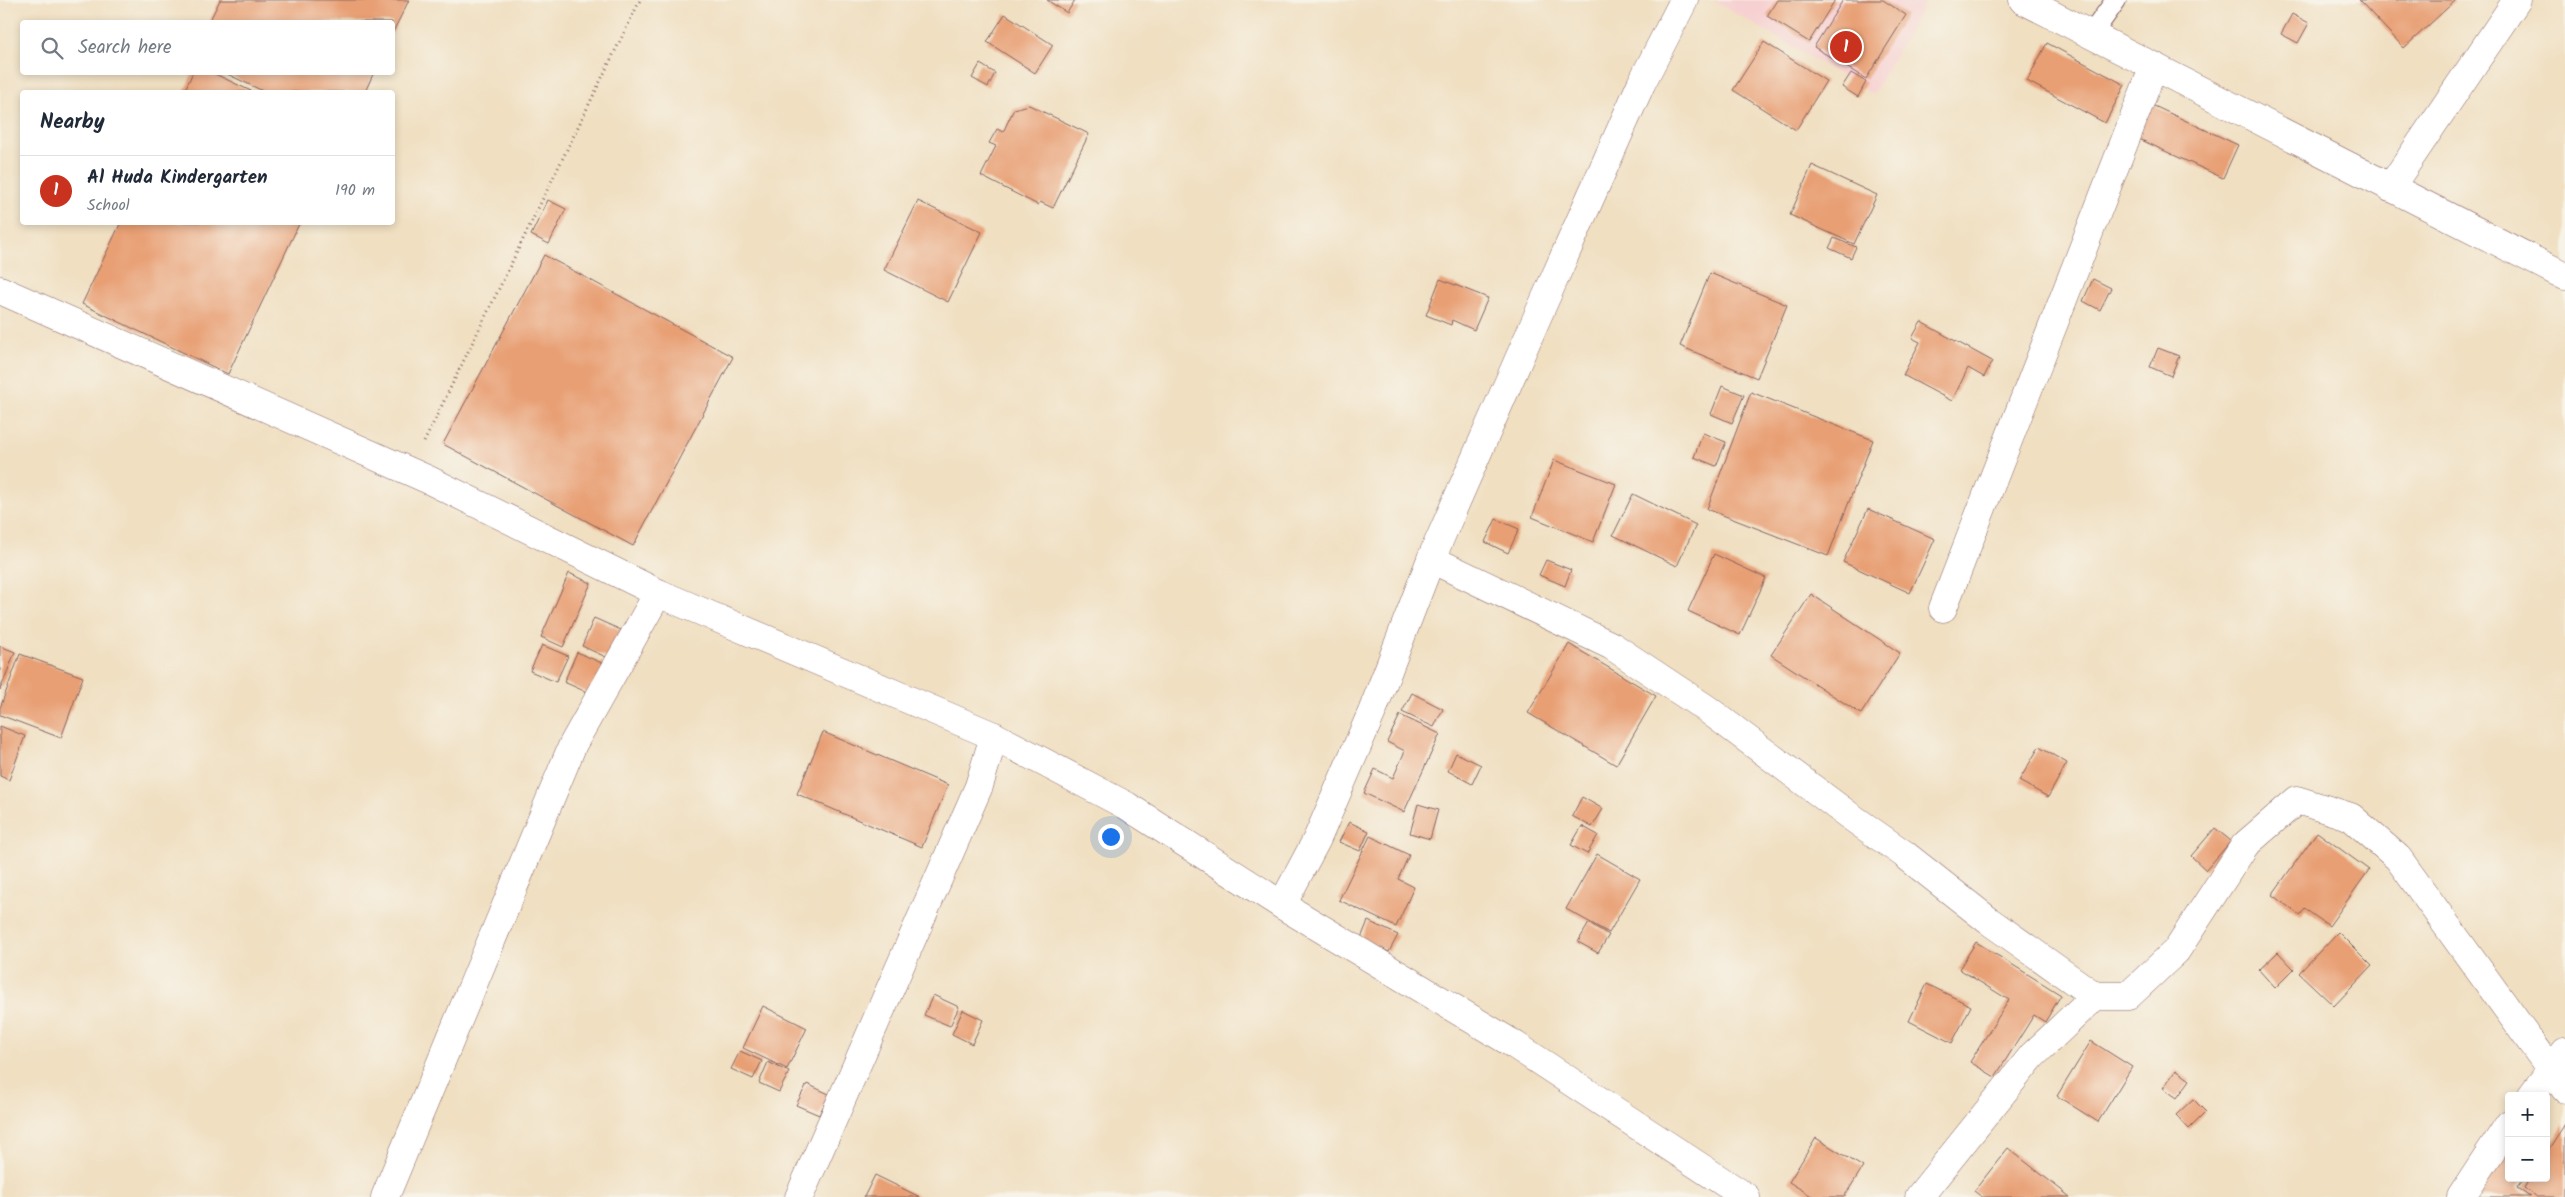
<!DOCTYPE html>
<meta charset="utf-8">
<style>
:root{--surface:#fff;--page:#f2f2f3;--text:#1f2937;--muted:#747a83;--line:#e0e1e3;--accent:#c8321e}
body{margin:0;font-family:Kalam,sans-serif;background:var(--page);color:var(--text)}
.controls{position:absolute;right:15px;bottom:15px;display:grid;overflow:hidden;border-radius:5px;box-shadow:0 2px 8px #0003}
.controls button{width:45px;height:45px;display:grid;place-items:center;padding:0;border:0;border-bottom:1px solid var(--line);background:var(--surface);color:var(--text);font:25px sans-serif}
.you{position:absolute;left:1110px;top:836px;width:18px;height:18px;margin:-12px;border:4px solid #fff;border-radius:50%;background:#1a73e8;box-shadow:0 0 0 8px #1a73e833}
.badge{display:grid;place-items:center;width:32px;height:32px;border-radius:50%;background:var(--accent);color:#fff;font-size:16px;font-weight:700}
.pin{position:absolute;translate:-50% -50%;border:2px solid #fff;box-shadow:0 1px 5px #0006}
.list{margin:0;padding:0;list-style:none}
h2{display:flex;justify-content:space-between;align-items:center;height:65px;margin:0;padding:0 20px;font-size:21px}
h2 small{font-size:16px;font-weight:400;color:var(--muted)}
.list li{display:grid;grid-template-columns:32px 1fr auto;gap:15px;align-items:center;box-sizing:border-box;height:70px;padding:0 20px;border-top:1px solid var(--line)}
.list b{display:block;font-size:19px;white-space:nowrap}
.list p{margin:0;font-size:16px;white-space:nowrap;color:var(--muted)}
.list em{font-size:16px;font-style:normal;color:var(--muted)}
.icon{flex:none;width:28px;height:28px;fill:none;stroke:currentColor;stroke-width:2;stroke-linecap:round;stroke-linejoin:round}
.map{position:relative;flex:none;width:2565px;height:1197px;overflow:hidden}
.search{position:absolute;background:var(--surface);box-shadow:0 2px 8px #0003;left:20px;top:20px;width:375px;height:55px;display:flex;align-items:center;gap:12px;box-sizing:border-box;padding:0 18px;border-radius:5px;color:var(--muted);font-size:19px}
.panel{position:absolute;background:var(--surface);box-shadow:0 2px 8px #0003;left:20px;top:90px;width:375px;height:135px;border-radius:5px}
.map>svg:first-child{display:block}
</style>
<div class="map">
<svg width="2565" height="1197" viewBox="0 0 2565 1197">
<rect width="100%" height="100%" fill="#f7f3e8"/>
<filter id="ink" filterUnits="userSpaceOnUse"><feTurbulence type="fractalNoise" baseFrequency=".02" numOctaves="2"/><feDisplacementMap in="SourceGraphic" scale="10" xChannelSelector="R" yChannelSelector="G"/><feConvolveMatrix kernelMatrix="1 2 1 2 8 2 1 2 1" color-interpolation-filters="sRGB"/></filter>
<filter id="wash" filterUnits="userSpaceOnUse"><feTurbulence type="fractalNoise" baseFrequency=".0096" numOctaves="4" result="noise"/><feDisplacementMap in="SourceGraphic" scale="20" xChannelSelector="R" yChannelSelector="G"/><feGaussianBlur stdDeviation="1.12" result="paint"/><feColorMatrix in="noise" values="0 0 0 0 0 0 0 0 0 0 0 0 0 0 0 0 0 1.4 0 .05"/><feComposite in="paint" operator="in"/></filter>
<g filter="url(#wash)">
<rect width="100%" height="100%" fill="#f0dfc1"/>
<polygon fill="#f7cfd0" points="1713,0 1926,0 1873,94"/>
<g id="blocks">
<g fill="#e89f73">
<polygon points="220,0 409,0 392,34 392,22 209,22"/>
<polygon points="1047,0 1075,0 1067,13"/>
<polygon points="1777,0 1835,0 1809,42 1767,16"/>
<polygon points="1843,0 1883,0 1906,15 1866,79 1814,47"/>
<polygon points="2359,0 2456,0 2404,48"/>
<polygon points="1005,14 1053,45 1035,73 987,42"/>
<polygon points="2292,14 2309,23 2298,43 2281,34"/>
<polygon points="1764,42 1826,81 1796,130 1733,90"/>
<polygon points="2047,43 2125,85 2105,123 2027,81"/>
<polygon points="980,64 995,73 988,87 972,78"/>
<polygon points="193,72 211,72 253,92 184,92"/>
<polygon points="223,72 374,72 365,92 265,92"/>
<polygon points="1851,73 1866,82 1858,97 1842,87"/>
<polygon points="1029,105 1089,134 1053,208 1040,202 1038,205 981,176 996,146 989,143 997,129 1003,132 1014,109"/>
<polygon points="2152,105 2238,145 2223,178 2137,138"/>
<polygon points="1812,165 1877,195 1854,244 1790,215"/>
<polygon points="548,200 566,209 549,244 531,235"/>
<polygon points="918,201 982,232 948,302 884,270"/>
<polygon points="121,222 300,222 228,374 82,304"/>
<polygon points="1834,238 1856,247 1851,258 1829,248"/>
<polygon points="544,255 733,357 633,546 443,444"/>
<polygon points="1710,273 1787,305 1757,378 1680,346"/>
<polygon points="1440,279 1488,298 1474,330 1452,320 1451,325 1426,315"/>
<polygon points="2093,279 2111,288 2100,310 2083,301"/>
<polygon points="1921,322 1992,361 1984,377 1968,368 1952,401 1903,375 1920,342 1912,338"/>
<polygon points="2158,348 2179,356 2171,376 2150,367"/>
<polygon points="1722,386 1744,395 1732,423 1711,414"/>
<polygon points="1751,392 1873,440 1828,556 1707,509"/>
<polygon points="1703,433 1726,442 1716,466 1694,457"/>
<polygon points="1554,460 1616,484 1593,542 1532,517"/>
<polygon points="1633,494 1696,525 1677,566 1613,535"/>
<polygon points="1868,509 1935,539 1910,593 1843,562"/>
<polygon points="1496,519 1519,529 1508,553 1485,542"/>
<polygon points="1714,554 1766,578 1740,635 1688,611"/>
<polygon points="1546,560 1571,570 1565,586 1539,575"/>
<polygon points="569,573 591,583 563,647 541,637"/>
<polygon points="1811,594 1900,653 1861,714 1771,655"/>
<polygon points="594,618 621,630 608,658 582,646"/>
<polygon points="1569,644 1656,696 1616,765 1528,713"/>
<polygon points="542,645 568,656 556,682 530,671"/>
<polygon points="0,646 15,652 0,690"/>
<polygon points="577,652 604,664 591,694 564,682"/>
<polygon points="20,654 83,677 61,738 0,715 0,708"/>
<polygon points="1412,693 1443,709 1434,727 1402,712"/>
<polygon points="1400,715 1440,734 1404,812 1364,793 1375,769 1393,778 1405,751 1387,742"/>
<polygon points="0,726 25,736 9,780 0,776"/>
<polygon points="823,732 948,785 922,847 797,794"/>
<polygon points="2039,747 2067,763 2048,797 2019,781"/>
<polygon points="1456,753 1481,765 1472,784 1448,771"/>
<polygon points="1582,797 1603,809 1592,827 1572,816"/>
<polygon points="1418,804 1438,810 1430,839 1410,833"/>
<polygon points="1349,822 1369,831 1360,851 1339,842"/>
<polygon points="1582,826 1598,835 1587,854 1571,845"/>
<polygon points="2215,828 2231,841 2206,870 2191,856"/>
<polygon points="2317,832 2369,870 2329,926 2305,909 2300,915 2272,895"/>
<polygon points="1370,836 1409,855 1398,879 1414,887 1396,927 1339,900"/>
<polygon points="1597,854 1640,879 1609,933 1566,909"/>
<polygon points="1368,921 1398,935 1389,952 1361,938"/>
<polygon points="1589,923 1609,935 1598,953 1578,942"/>
<polygon points="2338,932 2372,966 2334,1006 2299,973"/>
<polygon points="1976,942 2061,995 2045,1022 2034,1015 1995,1077 1970,1062 2009,1000 1959,969"/>
<polygon points="2278,952 2294,969 2275,988 2259,970"/>
<polygon points="1927,984 1971,1006 1952,1043 1909,1021"/>
<polygon points="933,995 959,1007 950,1026 924,1015"/>
<polygon points="763,1006 807,1028 787,1069 743,1048"/>
<polygon points="963,1010 983,1020 972,1044 952,1034"/>
<polygon points="2091,1041 2132,1067 2098,1122 2057,1096"/>
<polygon points="740,1051 762,1061 753,1079 731,1069"/>
<polygon points="768,1062 789,1072 779,1092 759,1083"/>
<polygon points="2176,1070 2190,1080 2177,1098 2163,1088"/>
<polygon points="807,1084 829,1094 819,1115 796,1105"/>
<polygon points="2193,1099 2206,1112 2189,1129 2176,1115"/>
<polygon points="2565,1124 2565,1197 2536,1197 2524,1188 2530,1178 2546,1178 2546,1153"/>
<polygon points="1816,1138 1863,1167 1844,1197 1813,1197 1789,1182"/>
<polygon points="2509,1142 2509,1178 2523,1178 2517,1188 2530,1197 2471,1197"/>
<polygon points="2008,1148 2070,1197 1982,1197 1974,1191"/>
<polygon points="875,1175 920,1197 864,1197"/>
</g>
</g>
</g>
<g filter="url(#ink)">
<use href="#blocks" fill-opacity="0" stroke="#846260" stroke-width="1"/>
<g fill="none" stroke-linecap="round" stroke-linejoin="round">
<defs>
<polyline id="lane" points="2091,35 2116,0"/>
<g id="street">
<polyline points="2023,0 2565,276"/>
<polyline points="2390,188 2517,0"/>
<polyline points="0,290 429,480 658,593 994,736 1127,806 1282,905 1515,1045 1746,1197"/>
<polyline points="1431,559 1612,646 1707,709 1847,814 1904,854 1989,921 2095,996"/>
<polyline points="1943,608 2154,66"/>
<polyline points="1282,905 1317,839 1372,712 1431,559 1539,313 1641,84 1684,0"/>
<polyline points="2531,1096 2565,1052"/>
<polyline points="385,1197 573,744 658,593"/>
<polyline points="799,1197 979,786 994,736"/>
<polyline points="1919,1197 2032,1056 2095,996 2128,996 2176,951 2245,845 2297,800 2351,817 2398,858 2565,1089"/>
<polyline points="2461,1197 2509,1124"/>
</g>
</defs>
<use href="#lane" stroke="#846260" stroke-width="22"/>
<use href="#street" stroke="#846260" stroke-width="29"/>
<polyline stroke="#846260" stroke-width="3" stroke-dasharray="1 4" stroke-linecap="butt" points="424,442 640,0"/>
<use href="#lane" stroke="#fff" stroke-width="20"/>
<use href="#street" stroke="#fff" stroke-width="28"/>
</g>
</g>
</svg>
<div class="controls">
<button>+</button>
<button>−</button>
</div>
<div class="you"></div>
<div class="pin badge" style="left:1846px;top:47px">1</div>
<div class="search"><svg class="icon" aria-label="search" viewBox="0 0 24 24"><circle cx="10" cy="10" r="6"/><path d="M15 15l6 6"/></svg>Search here</div>
<section class="panel">
<h2>Nearby<small></small></h2>
<ul class="list">
<li><span class="badge">1</span><div><b>Al Huda Kindergarten</b><p>School</p></div><em>190 m</em></li>
</ul>
</section>
</div>
